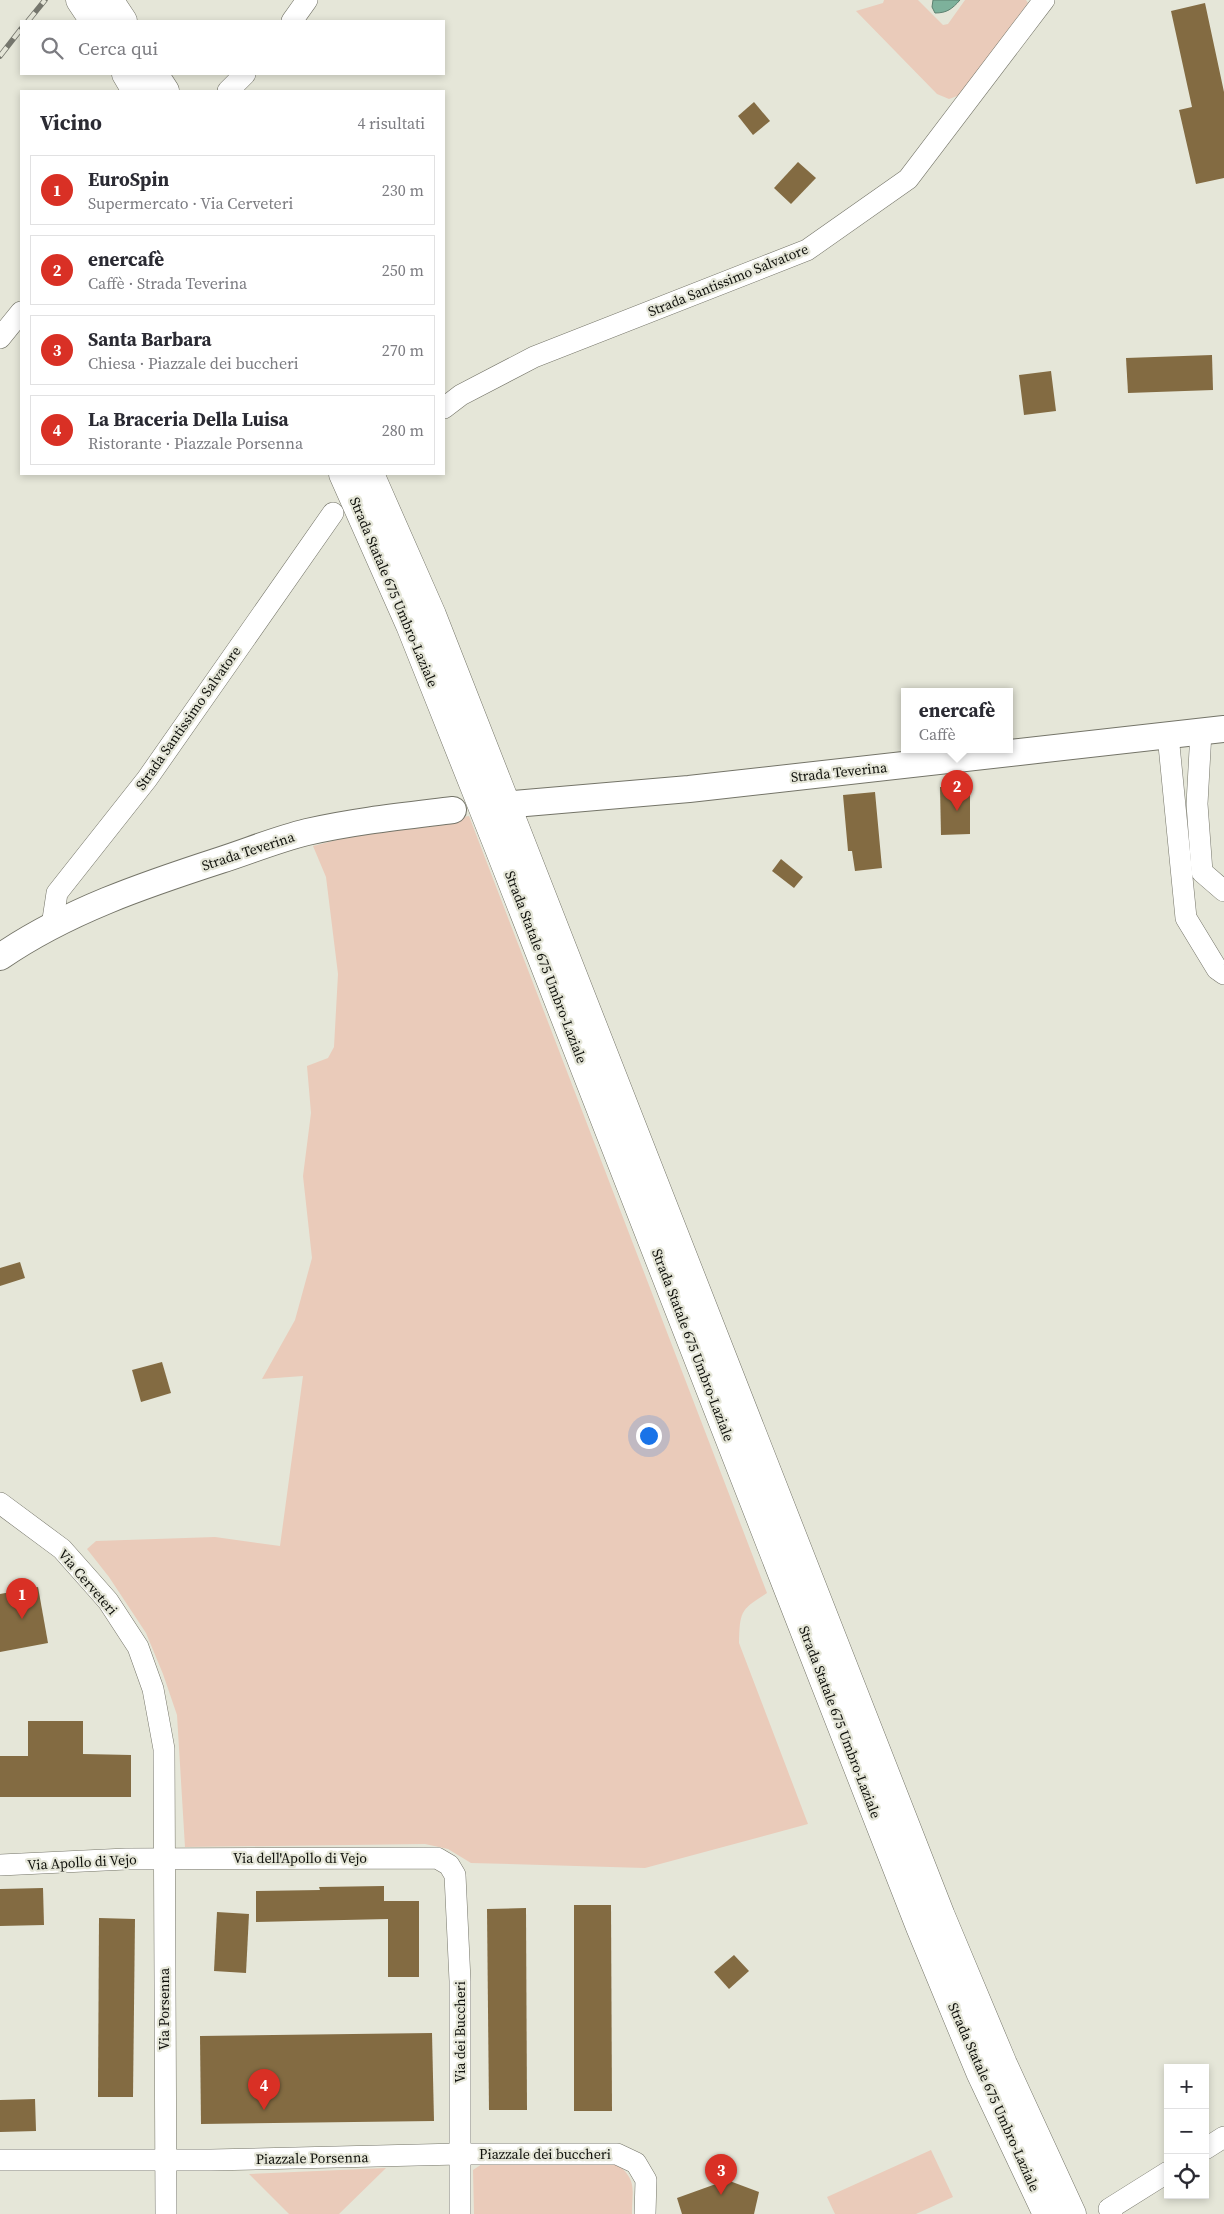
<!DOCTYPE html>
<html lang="it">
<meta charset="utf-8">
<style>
:root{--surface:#fff;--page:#f2f2f3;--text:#2b2b33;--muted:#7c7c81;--line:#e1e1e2;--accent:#d93025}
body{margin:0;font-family:"Source Serif 4",serif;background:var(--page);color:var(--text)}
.controls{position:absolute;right:15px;bottom:15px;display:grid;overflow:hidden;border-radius:0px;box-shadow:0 2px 8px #0003}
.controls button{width:45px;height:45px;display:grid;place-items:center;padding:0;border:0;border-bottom:1px solid var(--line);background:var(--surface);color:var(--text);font:25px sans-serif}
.you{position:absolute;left:648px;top:1435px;width:18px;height:18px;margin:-12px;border:4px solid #fff;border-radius:50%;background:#1a73e8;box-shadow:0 0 0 8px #1a73e833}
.badge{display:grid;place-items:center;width:32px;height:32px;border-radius:50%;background:var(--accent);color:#fff;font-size:16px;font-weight:700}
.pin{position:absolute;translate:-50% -41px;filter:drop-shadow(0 1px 2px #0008)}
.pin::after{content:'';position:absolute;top:26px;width:18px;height:15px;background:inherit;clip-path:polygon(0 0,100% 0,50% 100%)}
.popup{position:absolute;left:901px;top:688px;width:112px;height:65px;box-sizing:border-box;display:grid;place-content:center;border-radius:0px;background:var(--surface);filter:drop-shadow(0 1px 4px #0005);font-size:16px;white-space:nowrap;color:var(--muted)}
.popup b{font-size:19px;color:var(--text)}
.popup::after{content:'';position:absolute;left:50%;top:100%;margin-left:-10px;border:10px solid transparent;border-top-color:var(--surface)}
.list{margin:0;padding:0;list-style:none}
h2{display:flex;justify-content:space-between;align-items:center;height:65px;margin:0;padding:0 20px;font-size:21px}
h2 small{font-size:16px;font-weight:400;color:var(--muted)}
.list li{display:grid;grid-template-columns:32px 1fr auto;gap:15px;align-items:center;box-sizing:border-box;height:70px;margin:0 10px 10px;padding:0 10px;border:1px solid var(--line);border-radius:0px}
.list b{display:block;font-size:19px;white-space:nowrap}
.list p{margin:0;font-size:16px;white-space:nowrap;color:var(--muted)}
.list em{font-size:16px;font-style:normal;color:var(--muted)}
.icon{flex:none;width:28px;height:28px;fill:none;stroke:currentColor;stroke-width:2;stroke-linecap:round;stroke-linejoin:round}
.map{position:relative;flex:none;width:1224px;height:2214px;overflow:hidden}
.search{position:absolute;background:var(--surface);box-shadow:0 2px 8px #0003;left:20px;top:20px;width:425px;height:55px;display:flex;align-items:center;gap:12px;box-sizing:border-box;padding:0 18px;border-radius:0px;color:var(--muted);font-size:19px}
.panel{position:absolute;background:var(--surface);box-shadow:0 2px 8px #0003;left:20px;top:90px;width:425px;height:385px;border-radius:0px}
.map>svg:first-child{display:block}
</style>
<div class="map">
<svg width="1224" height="2214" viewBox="0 0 1224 2214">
<rect width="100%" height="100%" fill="#e5e6d8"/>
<g fill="#eacbba">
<polygon points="884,0 918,0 943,25 948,24 965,0 1026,0 1028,3 960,95 949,99 937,94 856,11 883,3"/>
<path d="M469,816L767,1593C740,1610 740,1611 739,1643L808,1824L645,1868L471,1863L448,1849L425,1844L185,1847L177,1715L163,1674L146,1633L109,1577L87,1549L96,1541L215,1537L280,1546L303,1376L262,1379L295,1320L312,1258L303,1176L311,1113L307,1066L328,1058L334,1047L338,974L326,877L313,846L352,836Z"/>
<polygon points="931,2150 953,2197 916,2214 835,2214 827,2197"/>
<path d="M615,2162C638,2181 632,2187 632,2214H474L473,2170L482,2164Z"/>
<polygon points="386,2168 339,2214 289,2214 249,2174"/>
</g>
<path fill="#7db19b" stroke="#5c8170" d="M933,0H960C952,9 947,13 935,13L932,7Z"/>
<g fill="#836b42">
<polygon points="1205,3 1224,92 1224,178 1196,184 1179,110 1192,107 1171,11"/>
<polygon points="754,102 770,121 753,135 738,116"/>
<polygon points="798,162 816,178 791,204 774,188"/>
<polygon points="1212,355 1213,390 1128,393 1126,358"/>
<polygon points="1051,371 1056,411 1024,415 1019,375"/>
<polygon points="970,786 970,834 941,835 940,787"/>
<polygon points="875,792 882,868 855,871 852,851 848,851 843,795"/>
<polygon points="781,859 803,877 794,888 772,871"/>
<polygon points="20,1262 25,1278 0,1286 0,1268"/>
<polygon points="162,1362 171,1393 141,1402 132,1370"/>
<polygon points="38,1587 48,1643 0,1652 0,1594"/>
<polygon points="28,1721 83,1721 83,1754 131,1755 131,1797 0,1797 0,1756 28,1756"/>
<polygon points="384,1886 384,1901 419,1901 419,1977 388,1977 388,1919 256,1922 256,1891 320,1890 319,1887"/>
<polygon points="43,1888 44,1925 0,1926 0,1889"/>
<polygon points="574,1905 611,1905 612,2111 574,2111"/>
<polygon points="526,1908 527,2110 489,2110 487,1909"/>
<polygon points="217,1912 249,1914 246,1973 214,1971"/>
<polygon points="99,1918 135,1919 133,2097 98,2097"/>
<polygon points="734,1955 749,1971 729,1989 714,1972"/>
<polygon points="432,2033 434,2121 201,2124 200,2036"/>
<polygon points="35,2099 36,2131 0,2132 0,2100"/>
<polygon points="727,2180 759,2192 754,2214 682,2214 677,2198"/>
</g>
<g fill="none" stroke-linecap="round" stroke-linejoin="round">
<defs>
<g id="minor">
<polyline points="292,21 307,0"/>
<polyline points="228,91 245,74"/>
<polyline points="0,338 21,312"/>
<polyline points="444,408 461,395 534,357 807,250 908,179 1044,0"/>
<polyline points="1201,732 1197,804 1202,872 1224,891"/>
<polyline points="1168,735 1186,918 1217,969 1224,974"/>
<polyline points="52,926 57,893 147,779 333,513"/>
<polyline points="0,1503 62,1549 108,1601 138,1647 153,1689 164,1749 166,2214"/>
<polyline points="0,1865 126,1859 437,1858 449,1865 455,1875 460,1981 460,2214"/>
<polyline points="1205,2149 1224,2137"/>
<polyline points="0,2160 211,2160 459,2154 617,2154 636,2163 646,2180 645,2214"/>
<polyline points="1112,2214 1109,2209 1168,2172"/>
</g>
<g id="major">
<polyline points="514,804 689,789 1224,729"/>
<path d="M0,957C67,911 144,885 221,860C249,851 278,839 307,832C355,821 404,816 453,810"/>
</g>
<g id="highway">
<polyline points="80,0 94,21"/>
<polyline points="109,0 123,21"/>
<polyline points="126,74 136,91"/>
<polyline points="154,74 165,91"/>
<polyline points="343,474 410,625 498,846 920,1927 980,2072 1047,2214"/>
<polyline points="370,474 432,615 941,1916 1003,2064 1072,2214"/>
</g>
</defs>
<use href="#minor" stroke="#747468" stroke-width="22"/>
<use href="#major" stroke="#747468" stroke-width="28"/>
<use href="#highway" stroke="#747468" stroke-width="29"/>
<use href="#minor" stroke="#fff" stroke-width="21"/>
<use href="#major" stroke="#fff" stroke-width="26"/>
<use href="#highway" stroke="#fff" stroke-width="28"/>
<defs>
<g id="rail">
<polyline points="28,21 45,0"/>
<polyline points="0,56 21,29"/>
</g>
</defs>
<use href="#rail" stroke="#75766d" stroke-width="5.5"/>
<use href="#rail" stroke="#e5e6d8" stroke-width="4" stroke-dasharray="11" stroke-linecap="butt"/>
</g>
<g text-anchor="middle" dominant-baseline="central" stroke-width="4.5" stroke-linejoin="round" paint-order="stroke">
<g font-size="14" fill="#0f100b" stroke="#e5e6d8">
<text transform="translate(728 280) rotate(-22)">Strada Santissimo Salvatore</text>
<text transform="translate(394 592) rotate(67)">Strada Statale 675 Umbro-Laziale</text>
<text transform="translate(188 718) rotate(-55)">Strada Santissimo Salvatore</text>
<text transform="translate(839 772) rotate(-6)">Strada Teverina</text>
<text transform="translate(248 851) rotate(-18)">Strada Teverina</text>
<text transform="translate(546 967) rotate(69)">Strada Statale 675 Umbro-Laziale</text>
<text transform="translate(693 1345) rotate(69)">Strada Statale 675 Umbro-Laziale</text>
<text transform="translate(88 1582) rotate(49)">Via Cerveteri</text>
<text transform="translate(840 1722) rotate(69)">Strada Statale 675 Umbro-Laziale</text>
<text x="300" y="1858">Via dell'Apollo di Vejo</text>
<text transform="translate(82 1862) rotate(-3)">Via Apollo di Vejo</text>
<text transform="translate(164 2009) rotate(-90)">Via Porsenna</text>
<text transform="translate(460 2032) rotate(-90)">Via dei Buccheri</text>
<text transform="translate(994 2097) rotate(66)">Strada Statale 675 Umbro-Laziale</text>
<text x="545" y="2154">Piazzale dei buccheri</text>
<text transform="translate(312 2158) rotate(-1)">Piazzale Porsenna</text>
</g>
</g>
</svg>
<div class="controls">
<button>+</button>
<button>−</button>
<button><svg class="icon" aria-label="locate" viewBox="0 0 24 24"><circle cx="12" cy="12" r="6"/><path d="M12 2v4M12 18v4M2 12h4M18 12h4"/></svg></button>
</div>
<div class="you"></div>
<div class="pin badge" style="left:22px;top:1619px">1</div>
<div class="pin badge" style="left:957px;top:811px">2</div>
<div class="popup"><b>enercafè</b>Caffè</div>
<div class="pin badge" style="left:721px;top:2195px">3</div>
<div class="pin badge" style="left:264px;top:2110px">4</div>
<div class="search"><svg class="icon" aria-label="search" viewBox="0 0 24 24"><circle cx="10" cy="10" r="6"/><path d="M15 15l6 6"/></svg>Cerca qui</div>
<section class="panel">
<h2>Vicino<small>4 risultati</small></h2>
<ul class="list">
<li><span class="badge">1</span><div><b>EuroSpin</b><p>Supermercato · Via Cerveteri</p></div><em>230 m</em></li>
<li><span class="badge">2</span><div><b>enercafè</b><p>Caffè · Strada Teverina</p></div><em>250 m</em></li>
<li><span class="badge">3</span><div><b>Santa Barbara</b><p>Chiesa · Piazzale dei buccheri</p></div><em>270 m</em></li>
<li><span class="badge">4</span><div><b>La Braceria Della Luisa</b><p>Ristorante · Piazzale Porsenna</p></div><em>280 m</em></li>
</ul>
</section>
</div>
